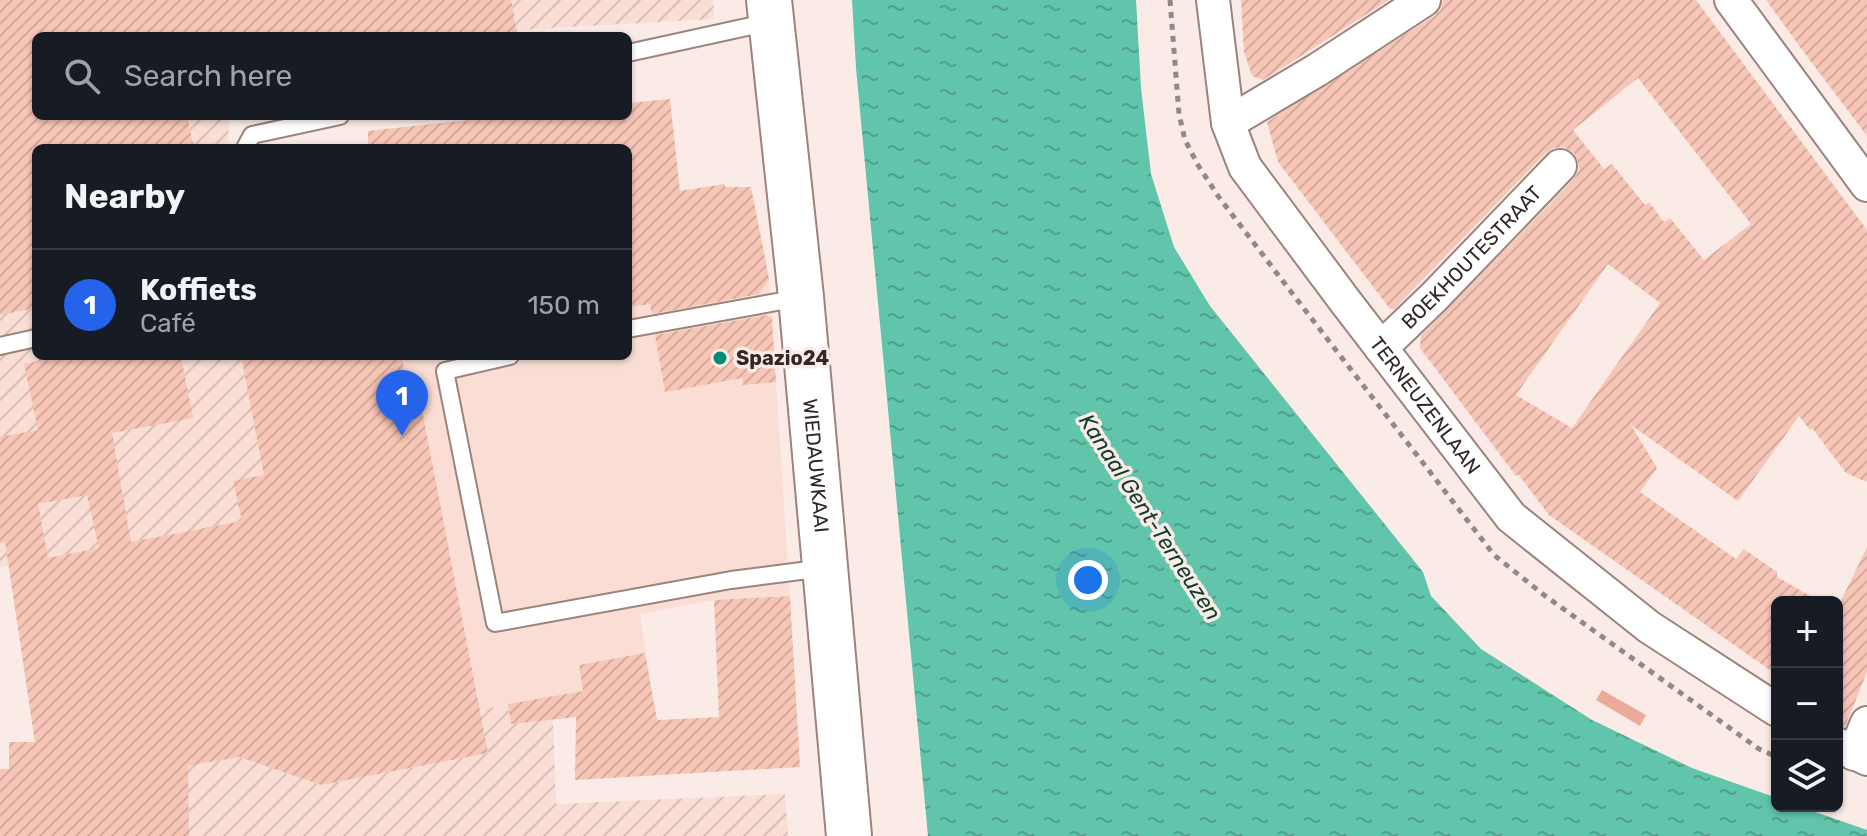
<!DOCTYPE html>
<meta charset="utf-8">
<style>
:root{--surface:#171b24;--page:#242831;--text:#f1f3f6;--muted:#9ea1a6;--line:#363941;--accent:#2563eb}
body{margin:0;font-family:Rubik,sans-serif;background:var(--page);color:var(--text)}
.controls{position:absolute;right:24px;bottom:24px;display:grid;overflow:hidden;border-radius:12px;box-shadow:0 2px 6px #0004}
.controls button{width:72px;height:72px;display:grid;place-items:center;padding:0;border:0;border-bottom:2px solid var(--line);background:var(--surface);color:var(--text);font:40px sans-serif}
.you{position:absolute;left:1088px;top:580px;width:28px;height:28px;margin:-20px;border:6px solid #fff;border-radius:50%;background:#1a73e8;box-shadow:0 0 0 12px #1a73e833}
.badge{display:grid;place-items:center;width:52px;height:52px;border-radius:50%;background:var(--accent);color:#fff;font-size:26px;font-weight:700}
.pin{position:absolute;translate:-50% -66px;filter:drop-shadow(0 2px 4px #0008)}
.pin::after{content:'';position:absolute;top:42px;width:28px;height:24px;background:inherit;clip-path:polygon(0 0,100% 0,50% 100%)}
.list{margin:0;padding:0;list-style:none}
h2{display:flex;justify-content:space-between;align-items:center;height:104px;margin:0;padding:0 32px;font-size:34px}
h2 small{font-size:26px;font-weight:400;color:var(--muted)}
.list li{display:grid;grid-template-columns:52px 1fr auto;gap:24px;align-items:center;box-sizing:border-box;height:112px;padding:0 32px;border-top:2px solid var(--line)}
.list b{display:block;font-size:30px;white-space:nowrap}
.list p{margin:0;font-size:26px;white-space:nowrap;color:var(--muted)}
.list em{font-size:26px;font-style:normal;color:var(--muted)}
.icon{flex:none;width:44px;height:44px;fill:none;stroke:currentColor;stroke-width:2;stroke-linecap:round;stroke-linejoin:round}
.map{position:relative;flex:none;width:1867px;height:836px;overflow:hidden}
.search{position:absolute;background:var(--surface);box-shadow:0 2px 6px #0004;left:32px;top:32px;width:600px;height:88px;display:flex;align-items:center;gap:20px;box-sizing:border-box;padding:0 28px;border-radius:12px;color:var(--muted);font-size:30px}
.panel{position:absolute;background:var(--surface);box-shadow:0 2px 6px #0004;left:32px;top:144px;width:600px;height:216px;border-radius:12px}
.map>svg:first-child{display:block}
</style>
<div class="map">
<svg width="1867" height="836" viewBox="0 0 1867 836">
<defs>
<pattern id="industrial-furrows" width="10" height="10" patternUnits="userSpaceOnUse" patternTransform="scale(2)"><rect width="10" height="10" fill="#faded6"/><path d="M-1 1l2-2M0 10L10 0M9 11l2-2" fill="none" stroke="#d7beb8"/></pattern>
<pattern id="water-ripples" width="26" height="14" patternUnits="userSpaceOnUse" patternTransform="scale(2)"><rect width="26" height="14" fill="#60c5ab"/><path d="M2 4q2-2 4 0t4 0M15 11q2-2 4 0t4 0" fill="none" stroke="#50a08b"/></pattern>
<pattern id="building-hatch" width="6" height="6" patternUnits="userSpaceOnUse" patternTransform="scale(2)"><rect width="6" height="6" fill="#f8c6b7"/><path d="M-1 1l2-2M0 6l6-6M5 7l2-2" fill="none" stroke="#d5aa9d"/></pattern>
</defs>
<rect width="100%" height="100%" fill="#fbebe6"/>
<polygon fill="#faded6" points="725,184 725,190 751,188 769,276 790,596 714,600 640,614 650,679 576,693 488,753 321,785 239,757 215,761 9,565 233,481 263,475 241,356 628,356 628,209 633,198"/>
<g fill="url(#industrial-furrows)">
<polygon points="0,0 36,36 36,116 229,116 228,148 36,148 36,356 241,356 264,475 233,481 242,521 0,567"/>
<polygon points="511,0 713,0 714,19 517,30"/>
<polygon points="549,697 553,719 556,804 785,794 788,836 10,836 9,742 212,751 215,761 238,757 321,785 487,753 479,710"/>
</g>
<polygon fill="#ebab98" points="1602,690 1646,715 1640,726 1596,700"/>
<polygon fill="url(#water-ripples)" points="852,0 1136,0 1141,88 1151,174 1174,247 1210,306 1423,572 1431,596 1481,649 1592,720 1692,768 1777,798 1777,806 1798,806 1867,830 1867,836 928,836 856,68"/>
<g fill="url(#building-hatch)" fill-rule="evenodd">
<polygon points="0,0 511,0 518,36 36,36 36,116 187,116 194,148 36,148 36,308 0,315"/>
<polygon points="1241,0 1389,0 1263,80 1252,76 1244,52"/>
<path d="M1443,0H1696L1867,230V482L1846,473L1812,428L1810,430L1799,416L1738,501L1631,425L1657,468L1640,492L1736,559L1744,549L1777,572V577L1821,602H1777V675L1549,515L1518,474L1516,476L1420,348L1421,336L1574,179L1579,170L1578,162L1574,153L1564,147L1554,148L1546,153L1394,309H1390L1278,162L1267,122L1434,16L1441,9ZM1638,78L1751,224L1704,260L1670,218L1664,222L1649,202L1645,205L1612,164L1604,169L1573,130ZM1608,264L1660,303L1572,428L1516,395Z"/>
<polygon points="1766,0 1867,0 1867,136 1803,51"/>
<polygon points="670,99 680,191 725,184 725,187 751,187 769,279 759,294 652,314 650,304 628,307 628,148 368,148 368,131 506,116 628,116 628,103"/>
<polygon points="767,315 772,318 776,382 743,385 742,378 665,392 655,335"/>
<path d="M65,356H181L193,418L112,433L131,542L242,521L233,481L264,475L241,356H402L404,370L417,384L488,753L321,785L239,757L188,766L189,836H0V769H9V742H35L5,542L0,543V437L38,430L24,364ZM87,495L99,548L48,558L38,504Z"/>
<polygon points="1867,547 1867,672 1845,727 1837,725 1837,609"/>
<polygon points="790,596 800,767 575,780 576,717 511,724 508,704 583,691 579,665 645,653 657,720 719,717 714,600"/>
</g>
<g fill="none" stroke-linecap="round" stroke-linejoin="round">
<defs>
<g id="lane">
<polyline points="628,53 770,22"/>
<polyline points="245,148 252,135 340,116"/>
<polyline points="628,329 799,298"/>
<polyline points="0,346 36,338"/>
<polyline points="510,356 445,371 495,623 731,580 824,568"/>
</g>
<g id="street">
<path id="s1" d="M1213,0L1228,123L1245,167L1345,301L1511,517L1649,627L1777,710"/>
<polyline points="1731,0 1867,185"/>
<polyline points="1228,123 1317,70 1424,0"/>
<path id="s2" d="M1381,348L1434,297L1560,166"/>
<polyline points="1837,744 1867,759"/>
<polyline points="1854,754 1867,723"/>
</g>
<g id="secondary">
<path id="s3" d="M769,0L801,297L849,836"/>
</g>
</defs>
<use href="#lane" stroke="#9c837c" stroke-width="20"/>
<use href="#street" stroke="#9c837c" stroke-width="36"/>
<use href="#secondary" stroke="#9c837c" stroke-width="48"/>
<polyline stroke="#948884" stroke-width="5" stroke-dasharray="6 6" stroke-linecap="butt" points="1170,0 1179,114 1185,140 1198,165 1218,196 1308,314 1494,555 1544,595 1759,749 1777,757"/>
<use href="#lane" stroke="#fff" stroke-width="16"/>
<use href="#street" stroke="#fff" stroke-width="32"/>
<use href="#secondary" stroke="#fff" stroke-width="44"/>
</g>
<circle fill="#028c73" stroke="#fbebe6" stroke-width="3" cx="720" cy="358" r="8"/>
<g text-anchor="middle" dominant-baseline="central" stroke-width="7" stroke-linejoin="round" paint-order="stroke">
<g font-size="20" fill="#312825" stroke="#fbebe6">
<text stroke="none"><textPath href="#s2" startOffset="128">BOEKHOUTESTRAAT</textPath></text>
<text stroke="none"><textPath href="#s1" startOffset="470">TERNEUZENLAAN</textPath></text>
<text stroke="none"><textPath href="#s3" startOffset="468">WIEDAUWKAAI</textPath></text>
</g>
<g font-size="20" font-weight="bold" fill="#312825" stroke="#fbebe6" text-anchor="start">
<text x="736" y="358">Spazio24</text>
</g>
<g font-size="22" font-style="italic" fill="#0d3c31" stroke="#fbebe6">
<text transform="translate(1150 517) rotate(57)">Kanaal Gent-Terneuzen</text>
</g>
</g>
</svg>
<div class="controls">
<button>+</button>
<button>−</button>
<button><svg class="icon" aria-label="layers" viewBox="0 0 24 24"><path d="M12 4l9 5-9 5-9-5zM3 14l9 5 9-5"/></svg></button>
</div>
<div class="you"></div>
<div class="pin badge" style="left:402px;top:436px">1</div>
<div class="search"><svg class="icon" aria-label="search" viewBox="0 0 24 24"><circle cx="10" cy="10" r="6"/><path d="M15 15l6 6"/></svg>Search here</div>
<section class="panel">
<h2>Nearby<small></small></h2>
<ul class="list">
<li><span class="badge">1</span><div><b>Koffiets</b><p>Café</p></div><em>150 m</em></li>
</ul>
</section>
</div>
